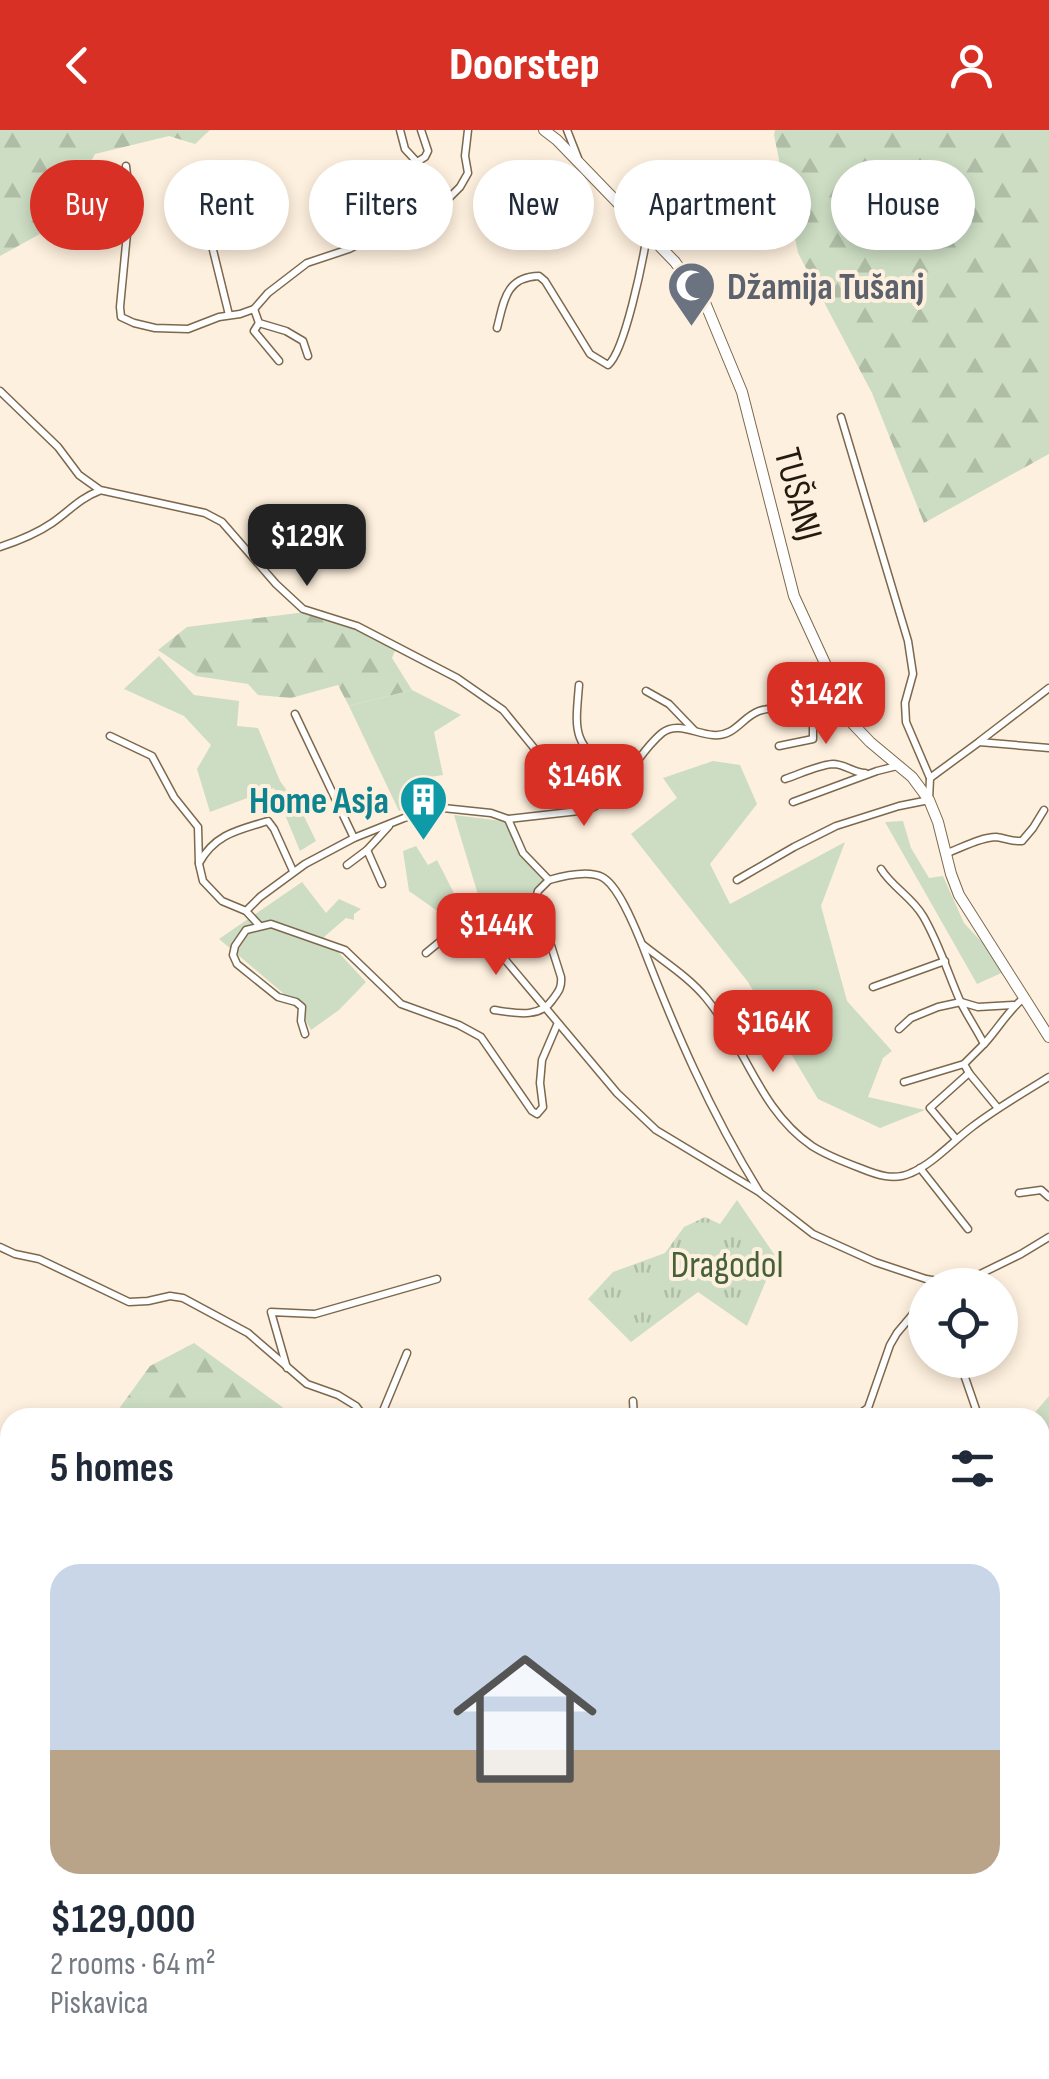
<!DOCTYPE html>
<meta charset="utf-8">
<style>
:root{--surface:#fff;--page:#f6f6f7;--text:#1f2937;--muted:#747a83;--line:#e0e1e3;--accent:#d93025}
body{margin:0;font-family:"Sofia Sans Condensed",sans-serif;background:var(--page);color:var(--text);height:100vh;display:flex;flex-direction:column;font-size:38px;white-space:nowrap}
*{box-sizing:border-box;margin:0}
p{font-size:32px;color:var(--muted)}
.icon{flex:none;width:55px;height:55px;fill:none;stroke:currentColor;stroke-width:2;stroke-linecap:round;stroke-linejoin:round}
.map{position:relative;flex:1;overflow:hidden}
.details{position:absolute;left:0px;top:1278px;width:1050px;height:672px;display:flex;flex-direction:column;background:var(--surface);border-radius:30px 30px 0 0;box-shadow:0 5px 15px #0003}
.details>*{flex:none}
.top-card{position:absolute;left:30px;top:30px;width:990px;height:90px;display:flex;gap:20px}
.fabs{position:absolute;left:908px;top:1138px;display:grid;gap:20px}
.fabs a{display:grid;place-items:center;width:110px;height:110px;border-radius:50%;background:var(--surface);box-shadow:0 5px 15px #0003;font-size:50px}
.price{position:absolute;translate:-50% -85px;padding:0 22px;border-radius:20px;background:var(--accent);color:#fff;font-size:32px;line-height:65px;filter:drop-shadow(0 2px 5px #0008)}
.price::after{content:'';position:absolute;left:50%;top:60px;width:30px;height:22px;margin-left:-15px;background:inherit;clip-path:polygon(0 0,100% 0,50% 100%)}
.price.on{background:#222;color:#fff}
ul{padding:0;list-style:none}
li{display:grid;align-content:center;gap:20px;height:530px;padding:0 50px}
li+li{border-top:2px solid var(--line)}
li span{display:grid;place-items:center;height:310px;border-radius:30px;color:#555}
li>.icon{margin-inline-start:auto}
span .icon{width:180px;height:180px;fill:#fffc;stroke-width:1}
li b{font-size:42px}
h2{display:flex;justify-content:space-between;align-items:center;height:120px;padding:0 50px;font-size:42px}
.chip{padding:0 35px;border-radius:45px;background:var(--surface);box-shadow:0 5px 15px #0003;font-size:35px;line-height:90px}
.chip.on{background:var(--accent);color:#fff}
header{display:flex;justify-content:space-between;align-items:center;height:130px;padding:0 50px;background:var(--accent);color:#fff;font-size:45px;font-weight:800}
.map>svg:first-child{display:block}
.green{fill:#ccddc3}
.forest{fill:url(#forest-firs)}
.park{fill:url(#park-tufts)}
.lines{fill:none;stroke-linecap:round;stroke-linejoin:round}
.street-casing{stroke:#7c684c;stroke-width:9}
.secondary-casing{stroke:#7c684c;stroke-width:12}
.street{stroke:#fff;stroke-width:6}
.secondary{stroke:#fff;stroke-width:10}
.labels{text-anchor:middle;stroke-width:8;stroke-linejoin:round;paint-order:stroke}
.worship-label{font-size:38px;font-weight:bold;fill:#5b616d;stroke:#fef0de;text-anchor:start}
.street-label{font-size:38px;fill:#241b10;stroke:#fef0de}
.culture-label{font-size:38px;font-weight:bold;fill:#0d838f;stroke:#fef0de;text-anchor:end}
.park-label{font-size:38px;fill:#466137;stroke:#fef0de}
</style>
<header><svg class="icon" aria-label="back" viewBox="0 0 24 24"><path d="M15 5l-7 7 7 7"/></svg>Doorstep<svg class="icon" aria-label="person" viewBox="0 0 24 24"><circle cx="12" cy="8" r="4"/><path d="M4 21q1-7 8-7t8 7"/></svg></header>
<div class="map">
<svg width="1049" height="1949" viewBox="0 0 1049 1949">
<defs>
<pattern id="forest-firs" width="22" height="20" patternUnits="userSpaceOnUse" patternTransform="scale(2.5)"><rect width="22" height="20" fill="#ccddc3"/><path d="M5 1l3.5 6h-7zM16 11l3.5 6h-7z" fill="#afbda6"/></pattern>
<pattern id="park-tufts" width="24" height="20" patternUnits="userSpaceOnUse" patternTransform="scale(2.5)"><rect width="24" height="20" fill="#ccddc3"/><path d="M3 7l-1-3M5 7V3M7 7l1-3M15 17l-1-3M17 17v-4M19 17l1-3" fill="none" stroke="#afbda6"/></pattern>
</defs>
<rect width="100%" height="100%" fill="#fef0de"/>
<g class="green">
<path d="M159,526L194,565L239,571L237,596L258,598L280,651L301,680L316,711L300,721L274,658L210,682L197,639L211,615L184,586L124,559Z"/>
<path d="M412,560L461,585L434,602L443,645L417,649L420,673L399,681L349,576Z"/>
<path d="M713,631L740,635L757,674L710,734L730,774L845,712L821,776L847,871L892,921L883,928L868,967L925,980L880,998L818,969L748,852L631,704L677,668L663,648Z"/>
<path d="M454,685L510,692L523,723L546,744L535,773L517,783L499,771L453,792L409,761L403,721L416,716L428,735L437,730L460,775L479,768Z"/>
<path d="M903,691L911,718L929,748L943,746L964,793L1008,840L977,854L885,692Z"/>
<path d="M302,752L326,783L339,769L361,779L354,784V790L346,788L324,807L366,852L339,880L311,900L297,875L219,809Z"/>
<path d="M1049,1266V1434L1040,1407V1288L1031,1287Z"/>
</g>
<g class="forest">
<path d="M0,0H210L195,14L169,6L95,24L58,94L0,126Z"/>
<path d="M775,0H1049V324L924,393L872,263L798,123L774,5Z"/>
<path d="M322,480L398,514L392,528L412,560L349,576L338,555L291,568L258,565L248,554L196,546L158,520L187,497Z"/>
<path d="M194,1213L296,1287H113L150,1236Z"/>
<path d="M3,1532L10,1539V1940H216L220,1949H0V1537Z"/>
</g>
<path class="park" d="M737,1070L776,1127L747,1196L698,1162L631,1212L588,1169L613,1142L665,1123L684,1097L705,1087L720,1094Z"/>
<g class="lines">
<defs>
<g id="street">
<path d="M400,0L405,19L417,32L425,27L428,21L421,0"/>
<path d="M567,0L578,28"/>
<path d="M126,36L130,72L120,177L121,187L134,193L155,198L188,199L219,187L240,184L254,179L268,163L307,133L349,119L450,67L460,57L468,43L465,26L468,0"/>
<path d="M207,53L213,120L229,185"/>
<path d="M254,179L259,193L286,201L303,211L308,226"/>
<path d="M259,193L254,201L279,231"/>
<path d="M497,198C504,172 505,147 539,146L545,151L590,224L608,235C625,221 643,130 647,105"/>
<path d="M0,261L58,317L79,345L100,360L205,383L222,392L276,454L303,479L357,496L457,548L503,580L543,629L555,638L579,641L630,644"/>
<path d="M841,287L908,511L913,544L905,573L906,592L930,648"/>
<path d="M0,417C18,411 36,404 52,393C68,382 80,368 99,361"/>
<path d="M579,555C575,603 572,612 613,643"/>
<path d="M646,561L669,574L694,600"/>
<path d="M295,584L354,708"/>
<path d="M110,606L152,626L174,667L198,697L199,734L203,751L222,771L246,781L259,795"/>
<path d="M980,611L1049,558"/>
<path d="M779,616L813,609V591L808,578"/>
<path d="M785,649C800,644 818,635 833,634C845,634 854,643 865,643"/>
<path d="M793,672L877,641L897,636"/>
<path d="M508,689L523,723L549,750C563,746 588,740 602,747C618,755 634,795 641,812C674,898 710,982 759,1061"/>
<path d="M367,720L382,754"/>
<path d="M947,723C961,718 981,707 996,707C1006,708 1011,712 1022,711L1033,698L1044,680"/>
<path d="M199,733C215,704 238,700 268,691L274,699L293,741"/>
<path d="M347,735L367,720L389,696"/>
<path d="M881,739C892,757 912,767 923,786C939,813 948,844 961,873C968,887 977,900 984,914C998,899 1009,879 1025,867"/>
<path d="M737,750L794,717L836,696L899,676L929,670L930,648L979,612L1049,618"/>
<path d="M246,781L260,767L305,734L354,708L404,688L443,678L491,683L508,689L588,680C624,664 633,627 662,603C677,591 696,604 713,605C735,607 742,587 759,581C777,575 823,577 844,576"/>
<path d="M642,814C663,831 689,847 706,868C745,915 759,980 812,1016C826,1025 844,1032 860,1038C877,1045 894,1051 911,1043C934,1033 952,1012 972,997C997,978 1023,963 1049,947"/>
<path d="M426,823L465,791L469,790L476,795L617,963L656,1000L759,1062L813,1104L875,1132L926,1149L956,1154L966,1151L1021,1124L1049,1107"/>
<path d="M873,857L945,831"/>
<path d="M494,880C515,883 540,889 553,869C559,861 562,857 561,847L536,768L538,761L549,750"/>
<path d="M899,899L911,888L938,877L961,872L978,877L1013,875"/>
<path d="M305,904L301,891L302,877L296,872L278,867L237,834L233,825L235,816L246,800L271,794L345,820L401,874L459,895L481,907L532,981L537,984L543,977L540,953L542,930L557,895"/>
<path d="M969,943L964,934L984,914"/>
<path d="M904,952L964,934"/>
<path d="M956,1009L930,978L969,943L997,977"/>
<path d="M920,1038L968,1099"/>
<path d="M1019,1063L1041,1060L1049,1067"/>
<path d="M0,1117L15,1124L39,1129L129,1172L148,1171L170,1166L183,1168L248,1203L307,1254L338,1265L356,1276L365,1288"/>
<path d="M959,1230L979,1288"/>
<path d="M287,1238L271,1182L315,1184L437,1149"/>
<path d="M633,1271L634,1288"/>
<path d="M380,1288L407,1223"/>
<path d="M854,1288L868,1278L890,1215L897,1203L913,1184L925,1178"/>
<path d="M0,1530L10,1529"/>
<path d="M1040,1641L1049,1646"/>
<path d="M1040,1685L1049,1661"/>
<path d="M1040,1849L1049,1851"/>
<path d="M0,1889L10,1885"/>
<path d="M547,1940L577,1949"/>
<path d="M273,1949V1940"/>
<path d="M365,1949V1940"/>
<path d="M413,1949L414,1940"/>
<path d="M453,1949V1940"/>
<path d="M503,1949V1940"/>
<path d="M793,1949L823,1944L834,1940"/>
<path d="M957,1949L958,1944"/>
<path d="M988,1949L991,1943L998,1940L1024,1949"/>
</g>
<g id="secondary">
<path d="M544,0L557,10L675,132L706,175L742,262L794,466L853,594L870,612L912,647L929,670L938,692L951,744L959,765L1049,907"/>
<path d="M1041,1949L1049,1933"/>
</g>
</defs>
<use href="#street" class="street-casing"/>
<use href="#secondary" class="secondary-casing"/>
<use href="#street" class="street"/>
<use href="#secondary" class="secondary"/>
</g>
<defs>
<symbol id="mosque-pin" viewBox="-11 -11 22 30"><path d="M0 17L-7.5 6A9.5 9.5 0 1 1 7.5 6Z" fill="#6b7280" stroke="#fef0de"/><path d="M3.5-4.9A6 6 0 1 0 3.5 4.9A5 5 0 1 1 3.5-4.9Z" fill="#fff"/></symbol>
<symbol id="building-pin" viewBox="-11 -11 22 30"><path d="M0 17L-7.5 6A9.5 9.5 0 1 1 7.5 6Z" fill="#0f9aa8" stroke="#fef0de"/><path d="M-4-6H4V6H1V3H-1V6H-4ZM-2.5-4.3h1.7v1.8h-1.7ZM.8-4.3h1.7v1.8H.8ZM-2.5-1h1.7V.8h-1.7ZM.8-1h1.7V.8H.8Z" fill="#fff"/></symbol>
</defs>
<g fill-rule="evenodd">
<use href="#mosque-pin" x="664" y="128" width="55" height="75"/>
<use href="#building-pin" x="396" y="642" width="55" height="75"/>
</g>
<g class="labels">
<g class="worship-label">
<text x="727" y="169">Džamija Tušanj</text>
</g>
<g class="street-label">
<text transform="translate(799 364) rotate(75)" y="13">TUŠANJ</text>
</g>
<g class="culture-label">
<text x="389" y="683">Home Asja</text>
</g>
<g class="park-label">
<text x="727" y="1147">Dragodol</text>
</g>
</g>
</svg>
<div class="fabs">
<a><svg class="icon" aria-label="locate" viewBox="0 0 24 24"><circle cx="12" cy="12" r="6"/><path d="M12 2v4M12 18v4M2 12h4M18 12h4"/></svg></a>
</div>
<b class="price on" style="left:307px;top:459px">$129K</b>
<b class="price" style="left:826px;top:617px">$142K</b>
<b class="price" style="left:584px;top:699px">$146K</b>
<b class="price" style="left:496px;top:848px">$144K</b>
<b class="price" style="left:773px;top:945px">$164K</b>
<div class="top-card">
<a class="chip on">Buy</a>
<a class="chip">Rent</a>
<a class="chip">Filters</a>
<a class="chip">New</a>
<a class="chip">Apartment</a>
<a class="chip">House</a>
</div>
<section class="details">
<h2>5 homes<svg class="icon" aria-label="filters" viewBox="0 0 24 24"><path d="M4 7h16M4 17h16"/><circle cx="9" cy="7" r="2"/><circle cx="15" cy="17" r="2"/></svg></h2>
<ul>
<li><span style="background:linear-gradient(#c9d6e8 60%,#b9a48a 0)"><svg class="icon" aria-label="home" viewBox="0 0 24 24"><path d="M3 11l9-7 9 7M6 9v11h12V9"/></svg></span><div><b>$129,000</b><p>2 rooms · 64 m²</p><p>Piskavica</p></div></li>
</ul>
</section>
</div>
